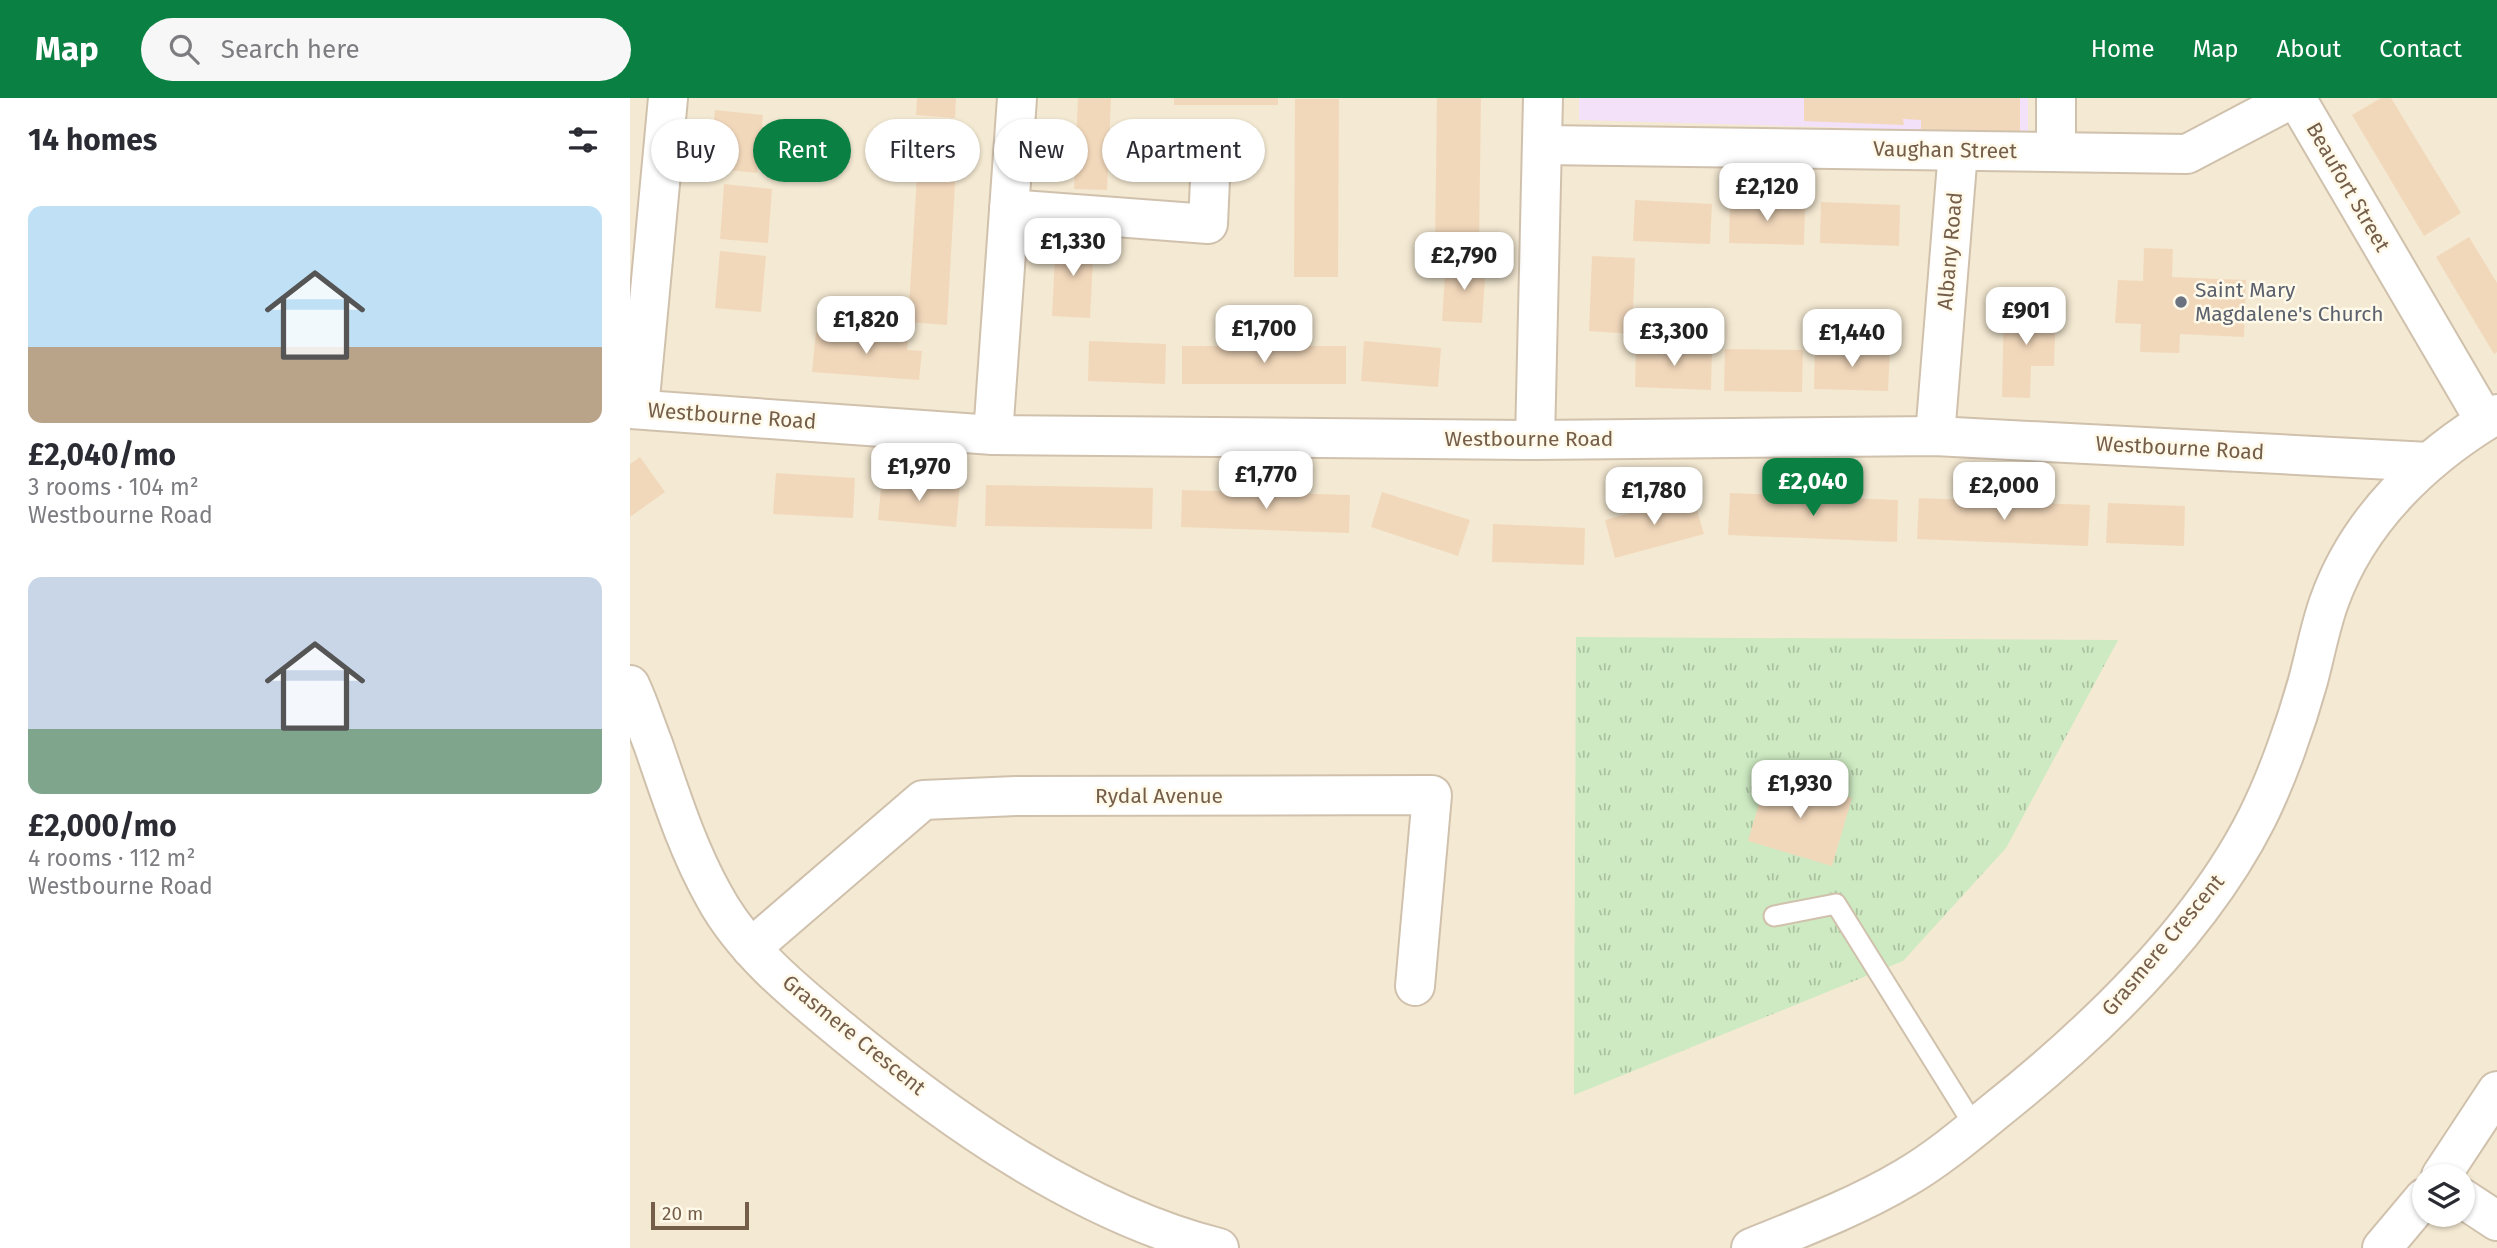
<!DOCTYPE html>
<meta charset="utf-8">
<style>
:root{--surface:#fff;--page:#f7f7f7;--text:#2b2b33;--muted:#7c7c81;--accent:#0b8043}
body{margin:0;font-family:"Fira Sans",sans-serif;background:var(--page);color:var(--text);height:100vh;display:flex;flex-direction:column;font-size:26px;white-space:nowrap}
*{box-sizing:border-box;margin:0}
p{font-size:23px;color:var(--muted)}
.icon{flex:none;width:38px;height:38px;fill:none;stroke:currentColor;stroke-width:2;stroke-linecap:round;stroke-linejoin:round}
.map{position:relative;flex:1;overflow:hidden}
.sheet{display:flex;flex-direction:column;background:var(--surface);width:630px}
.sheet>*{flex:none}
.top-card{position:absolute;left:21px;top:21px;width:665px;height:63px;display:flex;gap:14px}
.tools{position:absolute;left:1782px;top:1066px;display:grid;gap:14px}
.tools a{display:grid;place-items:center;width:63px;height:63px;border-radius:50%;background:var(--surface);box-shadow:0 2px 5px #0004;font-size:35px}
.scale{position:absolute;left:21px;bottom:18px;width:98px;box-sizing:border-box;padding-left:7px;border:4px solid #755e49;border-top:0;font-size:19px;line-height:24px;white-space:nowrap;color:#755e49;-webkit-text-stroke:5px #fff9ea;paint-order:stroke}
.price{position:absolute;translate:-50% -60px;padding:0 16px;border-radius:14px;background:#fff;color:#222;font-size:23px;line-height:46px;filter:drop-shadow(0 2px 4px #0008)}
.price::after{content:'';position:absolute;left:50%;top:42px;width:21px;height:16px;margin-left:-10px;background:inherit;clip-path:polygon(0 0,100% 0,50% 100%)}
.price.current{background:var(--accent);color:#fff}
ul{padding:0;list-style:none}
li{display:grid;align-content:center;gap:14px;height:371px;padding:0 28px}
li span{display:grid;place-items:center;height:217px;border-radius:14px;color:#555}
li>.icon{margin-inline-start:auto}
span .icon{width:126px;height:126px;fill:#fffc;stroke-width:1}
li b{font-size:30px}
h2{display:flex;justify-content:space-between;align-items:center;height:84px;padding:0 28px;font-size:30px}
.pill{padding:0 24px;border-radius:32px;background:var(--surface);box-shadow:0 2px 5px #0004;font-size:24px;line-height:63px}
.pill.current{background:var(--accent);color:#fff}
header{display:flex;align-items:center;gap:42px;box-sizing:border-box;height:98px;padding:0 35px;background:var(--accent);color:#fff}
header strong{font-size:33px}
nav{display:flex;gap:38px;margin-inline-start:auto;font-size:24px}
.search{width:490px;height:63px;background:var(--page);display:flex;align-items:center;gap:18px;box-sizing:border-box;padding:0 24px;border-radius:38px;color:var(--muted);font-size:26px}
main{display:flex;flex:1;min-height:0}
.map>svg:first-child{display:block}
.residential{fill:#f4e9d2;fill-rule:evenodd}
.education{fill:#f3e0f9}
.park{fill:url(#park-tufts)}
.building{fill:#f2d8bb}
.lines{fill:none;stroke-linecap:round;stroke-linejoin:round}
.service-casing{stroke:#d0c1ad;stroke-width:23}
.minor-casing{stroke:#d0c1ad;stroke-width:42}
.service{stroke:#fff;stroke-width:19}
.minor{stroke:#fff;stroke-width:38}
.worship-dot{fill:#6b7280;stroke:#fff9ea;stroke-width:2.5}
.labels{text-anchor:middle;stroke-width:5;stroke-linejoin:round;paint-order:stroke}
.street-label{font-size:21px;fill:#755e49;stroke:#fff9ea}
.worship-label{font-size:21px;fill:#5b616d;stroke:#fff9ea;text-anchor:start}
</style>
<header>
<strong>Map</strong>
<div class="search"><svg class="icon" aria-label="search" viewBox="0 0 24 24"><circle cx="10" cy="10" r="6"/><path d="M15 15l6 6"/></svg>Search here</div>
<nav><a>Home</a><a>Map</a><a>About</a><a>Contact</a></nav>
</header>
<main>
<section class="sheet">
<h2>14 homes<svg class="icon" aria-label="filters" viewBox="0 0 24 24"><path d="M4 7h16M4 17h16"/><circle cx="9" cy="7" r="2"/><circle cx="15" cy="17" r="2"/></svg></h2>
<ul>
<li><span style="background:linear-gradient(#bfe0f5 65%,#b9a48a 0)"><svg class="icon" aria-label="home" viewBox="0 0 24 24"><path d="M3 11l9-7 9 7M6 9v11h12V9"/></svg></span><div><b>£2,040/mo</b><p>3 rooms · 104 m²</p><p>Westbourne Road</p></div></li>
<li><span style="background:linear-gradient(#c9d6e8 70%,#7fa58c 0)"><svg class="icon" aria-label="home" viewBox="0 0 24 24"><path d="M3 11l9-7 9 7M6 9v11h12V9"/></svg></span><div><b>£2,000/mo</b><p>4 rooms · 112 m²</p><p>Westbourne Road</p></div></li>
</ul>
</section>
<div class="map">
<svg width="1867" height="1150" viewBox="0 0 1867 1150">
<defs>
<pattern id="park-tufts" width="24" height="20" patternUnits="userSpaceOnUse" patternTransform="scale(1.75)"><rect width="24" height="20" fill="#cdeac2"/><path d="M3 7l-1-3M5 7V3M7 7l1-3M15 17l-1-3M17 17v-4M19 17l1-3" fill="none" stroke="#abc1a0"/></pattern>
</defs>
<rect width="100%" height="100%" fill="#fcf6e3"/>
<path class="residential" d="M0,0H1867V1150H0ZM1794,1078H1832V1116H1794Z"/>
<path class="education" d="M949,0H1398V35L949,22Z"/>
<path class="park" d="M946,539L1488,542L1376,750L1273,863L944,997Z"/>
<g class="building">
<path d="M287,0H326L325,20L286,17Z"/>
<path d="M448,0H481L477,92L444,91Z"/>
<rect x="544" y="0" width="104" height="7"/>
<path d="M807,0H851L849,146L805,145Z"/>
<path d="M1174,0H1390V35L1291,32V22L1273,21L1274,27L1174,23Z"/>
<path d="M1751,0H1761L1831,115L1794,138L1722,17Z"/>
<path d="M665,1H709L708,179H664Z"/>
<path d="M85,12L133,17L127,75L79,70Z"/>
<path d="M290,29L328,32L317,227L278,224Z"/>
<path d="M94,86L142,91L138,145L90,141Z"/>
<path d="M1005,102L1082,106L1080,146L1003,143Z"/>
<path d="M1100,103L1175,105L1174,147L1099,145Z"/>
<path d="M1191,104L1270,107L1269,148L1190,145Z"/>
<path d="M1839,139L1867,185V254L1864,256L1806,159Z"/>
<path d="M426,140L464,142L460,220L422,218Z"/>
<path d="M1514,150L1543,151L1542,179L1616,182L1614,239L1550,236L1549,255L1510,254L1511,226L1485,225L1488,182L1513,183Z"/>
<path d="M90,153L136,158L131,214L85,210Z"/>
<path d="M962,158L1005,160L1002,236L959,233Z"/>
<path d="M816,162L856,165L852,225L812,223Z"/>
<path d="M1374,208L1426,210L1424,268H1401L1400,300L1372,299Z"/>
<path d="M186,234L278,241L277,252L292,253L289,282L182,274Z"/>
<path d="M459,243L536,246L535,286L458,283Z"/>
<path d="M734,243L811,250L808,289L731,283Z"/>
<rect x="552" y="248" width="164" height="38"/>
<path d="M1006,248L1082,250L1081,292L1005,289Z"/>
<path d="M1185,249L1260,252L1258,293L1184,291Z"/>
<path d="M1095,251L1173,252L1172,294L1094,293Z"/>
<path d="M10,359L35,394L0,419V366Z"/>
<path d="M146,375L225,380L223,420L143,416Z"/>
<path d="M252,380L330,387L326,429L248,422Z"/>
<path d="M356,387L523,390L522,431L355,428Z"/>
<path d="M552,392L720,397L719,435L551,429Z"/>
<path d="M752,394L840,422L828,458L741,429Z"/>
<path d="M1100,395L1268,402L1267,444L1098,437Z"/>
<path d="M1063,398L1074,436L985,460L975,422Z"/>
<path d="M1289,400L1460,407L1458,448L1287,441Z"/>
<path d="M1478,405L1555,408L1554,448L1476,445Z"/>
<path d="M863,426L955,430L954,467L862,464Z"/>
<path d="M1138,675L1222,700L1202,768L1118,743Z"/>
</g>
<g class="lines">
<defs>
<path id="service" d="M1144,818L1206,806L1345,1029"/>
<g id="minor">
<path d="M1666,0L1855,323"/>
<path d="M912,47L1557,56L1663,0"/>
<path d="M1426,54V0"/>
<path d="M379,111L578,126L581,59"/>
<path d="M0,311L363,337L905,342L1305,338L1799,364"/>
<path d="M9,311L38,0"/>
<path d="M363,337L387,0"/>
<path d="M1305,338L1328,53"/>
<path d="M905,342L913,0"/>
<path d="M0,587C9,606 15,626 23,646C41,698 57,750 84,798C113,852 165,894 211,932C320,1022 451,1115 589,1150"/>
<path d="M121,850L293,702L386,698L802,697L785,888"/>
<path d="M1811,1078L1867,993"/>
<path d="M1832,1100L1867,1123"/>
<path d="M1121,1150C1173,1129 1226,1109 1275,1080C1306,1062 1336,1037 1364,1014C1462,936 1570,833 1627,720C1647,680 1666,626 1678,583C1685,557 1690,529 1699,504C1728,422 1794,359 1867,316"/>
<path d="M1752,1150L1794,1100"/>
</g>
</defs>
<use href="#service" class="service-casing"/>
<use href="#minor" class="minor-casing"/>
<use href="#service" class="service"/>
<use href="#minor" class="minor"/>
</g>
<circle class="worship-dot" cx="1551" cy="204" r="7"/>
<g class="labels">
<g class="street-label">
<text transform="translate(1315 52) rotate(1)" y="7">Vaughan Street</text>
<text transform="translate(1718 89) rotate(60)" y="7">Beaufort Street</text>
<text transform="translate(1320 153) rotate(-85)" y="7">Albany Road</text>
<text transform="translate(102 318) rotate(4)" y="7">Westbourne Road</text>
<text x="899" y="348">Westbourne Road</text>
<text transform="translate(1550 350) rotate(3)" y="7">Westbourne Road</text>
<text x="529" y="705">Rydal Avenue</text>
<text transform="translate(1533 847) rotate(-50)" y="7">Grasmere Crescent</text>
<text transform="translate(224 937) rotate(39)" y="7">Grasmere Crescent</text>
</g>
<g class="worship-label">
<text x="1565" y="199">Saint Mary<tspan x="1565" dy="24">Magdalene's Church</tspan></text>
</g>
</g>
</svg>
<div class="tools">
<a><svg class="icon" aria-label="layers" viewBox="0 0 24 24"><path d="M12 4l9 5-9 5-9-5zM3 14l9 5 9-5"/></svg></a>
</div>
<div class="scale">20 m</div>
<b class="price" style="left:1137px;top:125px">£2,120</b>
<b class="price" style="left:443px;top:180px">£1,330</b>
<b class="price" style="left:834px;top:194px">£2,790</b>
<b class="price" style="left:1396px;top:249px">£901</b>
<b class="price" style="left:236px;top:258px">£1,820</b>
<b class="price" style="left:634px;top:267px">£1,700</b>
<b class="price" style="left:1044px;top:270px">£3,300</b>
<b class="price" style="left:1222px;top:271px">£1,440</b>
<b class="price" style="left:289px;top:405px">£1,970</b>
<b class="price" style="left:636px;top:413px">£1,770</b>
<b class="price current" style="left:1183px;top:420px">£2,040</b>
<b class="price" style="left:1374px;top:424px">£2,000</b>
<b class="price" style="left:1024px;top:429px">£1,780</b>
<b class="price" style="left:1170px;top:722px">£1,930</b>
<div class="top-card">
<a class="pill">Buy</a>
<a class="pill current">Rent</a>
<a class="pill">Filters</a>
<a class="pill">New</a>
<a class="pill">Apartment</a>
</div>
</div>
</main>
